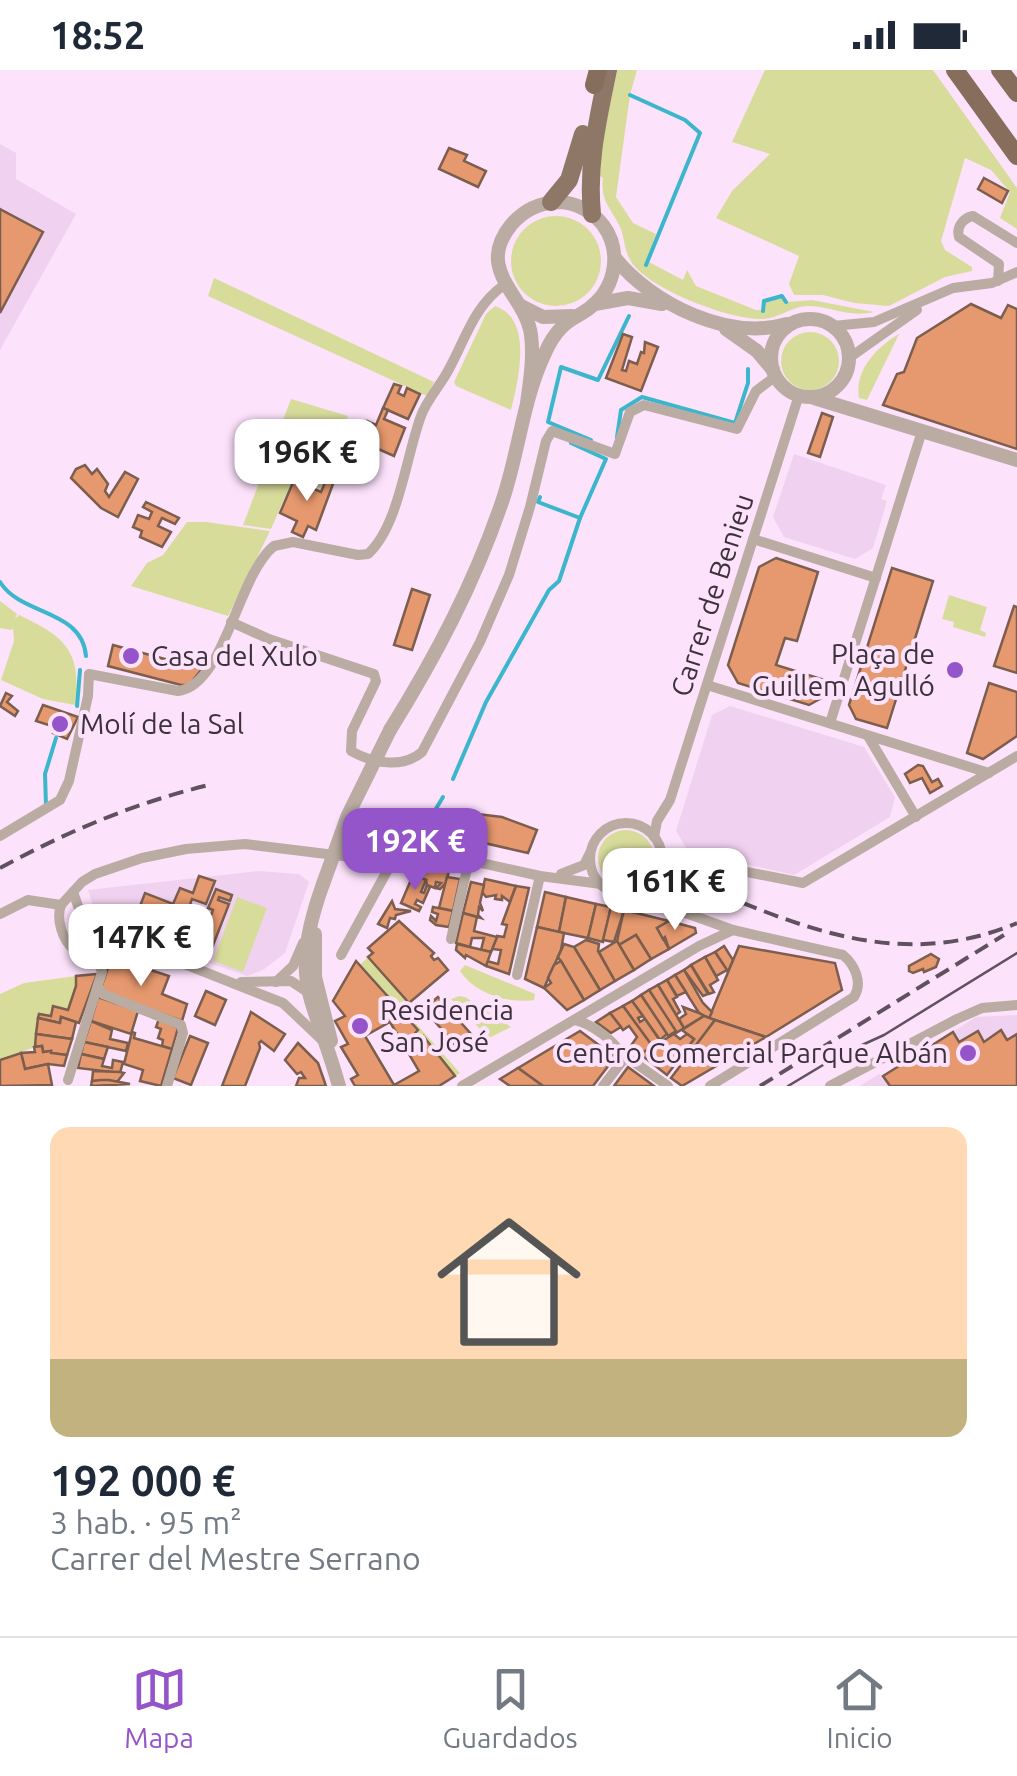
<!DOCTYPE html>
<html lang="es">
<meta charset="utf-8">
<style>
:root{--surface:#fff;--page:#f6f6f7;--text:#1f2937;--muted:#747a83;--line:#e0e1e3;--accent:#9454ca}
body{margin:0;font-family:Ubuntu,sans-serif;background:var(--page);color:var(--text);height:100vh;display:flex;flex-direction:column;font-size:38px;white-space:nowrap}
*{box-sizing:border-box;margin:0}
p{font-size:32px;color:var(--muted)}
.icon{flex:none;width:55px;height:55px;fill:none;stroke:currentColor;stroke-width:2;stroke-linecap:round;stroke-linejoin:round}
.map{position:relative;height:1016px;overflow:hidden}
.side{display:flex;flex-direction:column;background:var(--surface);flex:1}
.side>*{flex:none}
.price{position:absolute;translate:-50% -85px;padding:0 22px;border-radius:20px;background:#fff;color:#222;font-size:32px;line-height:65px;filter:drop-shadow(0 2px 5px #0008)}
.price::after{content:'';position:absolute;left:50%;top:60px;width:30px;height:22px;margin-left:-15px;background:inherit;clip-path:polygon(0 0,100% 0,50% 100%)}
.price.current{background:var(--accent);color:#fff}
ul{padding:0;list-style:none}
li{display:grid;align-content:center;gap:20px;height:530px;padding:0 50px}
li+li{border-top:2px solid var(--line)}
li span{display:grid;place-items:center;height:310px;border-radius:20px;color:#555}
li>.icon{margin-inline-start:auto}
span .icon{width:180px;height:180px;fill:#fffc;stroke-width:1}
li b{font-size:42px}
.status{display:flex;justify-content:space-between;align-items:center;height:70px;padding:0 50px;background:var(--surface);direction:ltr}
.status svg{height:28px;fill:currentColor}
.dock{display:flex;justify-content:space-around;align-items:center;height:140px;border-top:2px solid var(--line);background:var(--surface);font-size:28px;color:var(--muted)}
.dock a{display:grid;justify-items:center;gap:5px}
.dock .current{color:var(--accent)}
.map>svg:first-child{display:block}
.built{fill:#f1d1f0}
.green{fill:#d8dc9b}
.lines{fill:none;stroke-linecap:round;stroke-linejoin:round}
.stream{stroke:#3bb6cd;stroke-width:4}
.building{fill:#e6986e;stroke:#7b5e4e;stroke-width:2.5;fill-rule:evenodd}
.minor{stroke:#baaca3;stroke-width:10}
.tertiary{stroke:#baaca3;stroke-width:14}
.primary{stroke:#8f7767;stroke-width:18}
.trunk{stroke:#876d5c;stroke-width:18}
.tram{stroke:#5f525e;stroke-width:2.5}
.rail{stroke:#5f525e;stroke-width:4;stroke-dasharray:15 8;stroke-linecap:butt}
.tertiary-bridge{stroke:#baaca3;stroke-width:14}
.poi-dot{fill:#9454ca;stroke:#fde2fc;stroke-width:4}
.labels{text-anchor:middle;stroke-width:8;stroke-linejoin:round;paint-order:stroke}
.street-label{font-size:28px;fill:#3c323c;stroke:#fde2fc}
.poi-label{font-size:28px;fill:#3c323c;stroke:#fde2fc;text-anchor:start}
</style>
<div class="status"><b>18:52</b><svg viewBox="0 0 49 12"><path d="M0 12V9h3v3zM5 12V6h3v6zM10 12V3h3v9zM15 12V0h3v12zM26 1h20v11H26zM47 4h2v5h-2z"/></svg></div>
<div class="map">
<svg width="1017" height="1016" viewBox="0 0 1017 1016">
<rect width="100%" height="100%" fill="#fde2fc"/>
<g class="built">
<path d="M0,74L16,83V109L76,144L0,280Z"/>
<path d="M794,384L886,415L881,429L887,431L873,478L855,489L784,467L773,447Z"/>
<path d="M730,636L864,677L895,727L890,747L794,805L688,781L676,761L712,645Z"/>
<path d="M258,801L299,804L309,812L285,883L263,900L247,906L143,870L102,864L88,820Z"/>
<path d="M1017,945V1016H860L879,1004L882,1007L976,947Z"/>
</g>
<g class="green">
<path d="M617,0H637L630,25L616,127L633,153L656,164L647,191L683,210L687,200L696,216L756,240H762L764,231L782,226L787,232L812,230L874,242C846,248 833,236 807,236C791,237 779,248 763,249C730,250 651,220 632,193C624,182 625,168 620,157C611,138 600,131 603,108L596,104Z"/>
<path d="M765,0H933L1017,118V159L1000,148L1010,122L991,100L965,88L941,171L945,180L972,197V201L945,207L889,236L854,233L823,225H794L789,214L799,186L716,148L732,121L770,84L732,72Z"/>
<circle cx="556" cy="191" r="45"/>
<path d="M214,208L434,312L427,326L208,226Z"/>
<path d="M495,236C534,249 518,311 511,340L456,316L454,312L486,244Z"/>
<circle cx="810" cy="291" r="29"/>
<path d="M899,264L867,330L859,328C854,300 877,277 899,264Z"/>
<path d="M291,329L348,346L321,419L294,407L271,459L243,455Z"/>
<path d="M187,452H206L270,461L228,546L131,516L147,493L163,485Z"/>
<path d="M949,525L987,537L980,560L986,563L985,567L953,557L954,552L942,549Z"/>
<path d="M0,531L17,544L15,549L19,545C65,567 82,580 75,635L43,629L1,610L14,571L13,557L12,560L0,558Z"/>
<circle cx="626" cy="788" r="28"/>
<path d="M237,827L267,838L243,902L213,891Z"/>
<path d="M368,887L409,933L412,949L460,1003L455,1006L360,895Z"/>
<path d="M465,895L535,924L534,930C509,934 475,924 460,901Z"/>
<path d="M76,906V916L68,940L53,936L51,946L39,944L35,977L0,990V924L24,913Z"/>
<path d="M459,926L465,927L511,957L489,968L451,929Z"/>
</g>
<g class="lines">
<g class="stream">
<path d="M630,25L685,50L700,63L646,195"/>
<path d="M763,241L764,231L782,226L786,232"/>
<path d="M617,367L621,340L642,327L735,353L748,313V299"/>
<path d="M591,370L548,352L561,297L598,310L629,246"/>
<path d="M540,427L538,432L580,448"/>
<path d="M0,512C21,546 82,539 86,586"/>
<path d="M77,636L80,600"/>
<path d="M453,709L486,632L549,520L559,511L580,448L606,389L571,373"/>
<path d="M46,736L45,704L56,668"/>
<path d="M428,752L443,727"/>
</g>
</g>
<g class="building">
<path d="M449,78L467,85L464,91L486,101L478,117L439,99Z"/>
<path d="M984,108L1008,121L1002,133L978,119Z"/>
<path d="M0,139L43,162L0,243Z"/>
<path d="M971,234L1001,248L1008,235L1017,239V379L883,335L897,304L904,302L917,268Z"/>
<path d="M623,264L632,267L622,300L626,301L629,291L637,294L641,282L644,283L645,272L658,277L641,321L606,308Z"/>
<path d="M394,314L401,316L398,323L404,326L407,318L420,324L408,349L383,338Z"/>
<path d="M383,338L388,340L384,349L405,358L394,386L367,374L365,379L356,376L367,351L376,355Z"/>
<path d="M822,343L833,347L820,387L808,383Z"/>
<path d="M85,395L92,404L97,399L108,414L105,421L109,427L125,402L138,409L118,447L101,438L71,408L76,399Z"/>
<path d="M330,401L337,403L316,460L308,456L303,467L292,462L297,451L280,443L294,410L321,422Z"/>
<path d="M146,432L179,448L175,454L162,448L158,456L171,462L162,477L140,467L142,461L133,457L138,445L149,449L152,442L143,437Z"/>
<path d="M776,488L818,502L797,571L785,568L776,595L831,612L827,625L809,635L738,613L728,595L759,497Z"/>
<path d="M892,498L933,511L887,658L856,649L849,635Z"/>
<path d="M412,519L430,525L412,580L394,575Z"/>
<path d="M1014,536L1017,537V603L994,596Z"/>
<path d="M113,575L202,599L189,615H181L108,596Z"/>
<path d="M989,613L1017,622V666L983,689L967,683Z"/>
<path d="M6,623L12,626L7,632L18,641L15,646L0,636Z"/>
<path d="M43,635L78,647L67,669L53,663L55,657L36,651Z"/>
<path d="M918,695L923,696L932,712L938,709L942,716L930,723L922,708L910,713L905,704Z"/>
<path d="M444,740L502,747L537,760L528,783L436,762Z"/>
<path d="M418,794L449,801L446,813L440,819L436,818L441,813L436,812L435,818L427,815L426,810L413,805Z"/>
<path d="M413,805L426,810L421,822L424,823L427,815L430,817L423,833L417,830L415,834L421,837L419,841L401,833Z"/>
<path d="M199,806L215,811L206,834L192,829L188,840L210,848L213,840L208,838L216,819L232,825L230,831L219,827L218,830L229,834L212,878L135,849L145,823L173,834L180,818L193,823Z"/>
<path d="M447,807L460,809L453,841L439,838Z"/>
<path d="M485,809L516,816L510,832L502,826V830L495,829L496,825L486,827L482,822Z"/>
<path d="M471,812L484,815L480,833L483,841L479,837L478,845L481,848L463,843Z"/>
<path d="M516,816L529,818L509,904L486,896L487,891L498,894L501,880L492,879L497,866L504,867L507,855L502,854Z"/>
<path d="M545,822L566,827L559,862L537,857Z"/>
<path d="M566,827L596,834L588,868L559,862Z"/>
<path d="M392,831L395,839L411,841L396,845L395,849L390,848L387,858L378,854Z"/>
<path d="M596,834L611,837L603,872L588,868Z"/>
<path d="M433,837L453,841L449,857L436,855L430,850L431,846L436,851L438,844L432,842Z"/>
<path d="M611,837L624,840L614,872L603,870Z"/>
<path d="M624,840L669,851L657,858L669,879L651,889L636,865L619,875L617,871Z"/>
<path d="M463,843L477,847L474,861L497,867L491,882L481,880L484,868H472L470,877L456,873Z"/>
<path d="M399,851L434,883L431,886L434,890L438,888L448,900L409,933L368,887L373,883L368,878Z"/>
<path d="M669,851L695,858L696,863L669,879L665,867L663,869L657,858Z"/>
<path d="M537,857L564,863L561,880L544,918L525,909Z"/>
<path d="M636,865L651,889L634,900L619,875Z"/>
<path d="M586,870L599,874L598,881L615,911L600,920L574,877Z"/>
<path d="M617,871L634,900L615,911L599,882Z"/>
<path d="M457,874L491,882L486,896L466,885L465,888L456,880Z"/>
<path d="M564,874L574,877L600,920L584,930L558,887Z"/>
<path d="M724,876L733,890L728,902L715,882Z"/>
<path d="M739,876L835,893L842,920L766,967L709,948Z"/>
<path d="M715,882L727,900L716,906L705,887Z"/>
<path d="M931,884L939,889L936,897L924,902L923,899L913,903L909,901V896Z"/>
<path d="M705,887L718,910L710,915L714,922L709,924L691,895Z"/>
<path d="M120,890L169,906L162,924L187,934L182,951L100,921L110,892Z"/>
<path d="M356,891L418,960L407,972L423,974L424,967L455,1006L439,1016H355L351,1009L358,1005L341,977L348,974L335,951L345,946L333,931ZM390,952L419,1001L394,1015L365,966Z"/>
<path d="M561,891L584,930L567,940L544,918L551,913L548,908L554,895Z"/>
<path d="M691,895L708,924L703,926L684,900Z"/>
<path d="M684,900L703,933L712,942L709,948L699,943L675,905Z"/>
<path d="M97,904L79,953L61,947L60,953L38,948L39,944L51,946L53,936L68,940L76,916V906Z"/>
<path d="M675,905L686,922L677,926L667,910Z"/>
<path d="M667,910L677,927L673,929L680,942L676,945L658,915Z"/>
<path d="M658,915L684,958L676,963L649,920Z"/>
<path d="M649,920L676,961L668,966L641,925Z"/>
<path d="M206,921L226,930L215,955L195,946Z"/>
<path d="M641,925L667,964L660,970L632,931Z"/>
<path d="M98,927L138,941L131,964L91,951Z"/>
<path d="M438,927L472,965L457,977L424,939Z"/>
<path d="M632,931L643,946L638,948L640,952L645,949L661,972L653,977L623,936Z"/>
<path d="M623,936L653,977L640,984L630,977L637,967L629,956L623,960L610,943Z"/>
<path d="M683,937L699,943L704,946L684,958L679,949L686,944Z"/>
<path d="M251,942L285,964L274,981L261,971L259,973L260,978L245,1016H222Z"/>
<path d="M610,943L621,957L611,963L596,952Z"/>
<path d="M704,946L715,950L689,985L684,982L694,969L682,960Z"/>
<path d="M61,947L76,952L72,969L36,964L38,948L60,953Z"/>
<path d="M159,949L178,958L172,979L162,976L163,970L158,968L161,959L156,957Z"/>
<path d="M715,950L766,967L682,1016L671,1008Z"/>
<path d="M91,951L112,960L110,969L128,973L126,981L84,972Z"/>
<path d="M1001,960L1007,970L1017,964V1016H890L883,1006L953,962L959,972L978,961L984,972Z"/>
<path d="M580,961L615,987L593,1016H543L518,998Z"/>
<path d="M132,962L135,963L134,968L172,979L161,1016L140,1011L143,1000L124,994Z"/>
<path d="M36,964L72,969L67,985L51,983V981L43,982L42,976L35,977Z"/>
<path d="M674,964L680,969L687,964L694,969L667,1005L640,984Z"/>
<path d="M190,966L208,973L191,1015L173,1008Z"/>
<path d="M84,972L108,977L104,989L81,984Z"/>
<path d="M298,973L318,993L326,1016H296L299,1008H305L301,1002L297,1004L285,990Z"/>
<path d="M42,976L43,982L51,981V983L67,985L64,996L48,994L25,999L21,983L35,982L34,977Z"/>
<path d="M21,983L25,999L48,994L52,1015L0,1016V990Z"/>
<path d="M81,984L104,989L102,996L112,998L113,990L123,992L120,1003L78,998Z"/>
<path d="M628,997L654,1016H614Z"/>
<path d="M518,998L543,1016H510L500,1009Z"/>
<path d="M93,1001L120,1002L124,1003L117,1012L101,1013L92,1011Z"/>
<path d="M101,1010H109L130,1014L91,1016L92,1011Z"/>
</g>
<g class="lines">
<g class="minor">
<path d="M998,211L999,194L959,167C956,157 963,148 973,146L1017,173"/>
<path d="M833,256L874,252L953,218L992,213L1017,202"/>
<path d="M849,288L917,240"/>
<path d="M753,469L876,508"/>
<path d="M231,552L269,569L374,604L376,611L352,661L351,681C372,693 403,699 422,682L480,572L509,505L530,437L546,371L552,361L615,384L630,342L644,335L737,359L756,321L776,306"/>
<path d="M707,615L989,703"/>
<path d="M830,653L922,361"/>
<path d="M868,666L916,747"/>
<circle cx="626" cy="789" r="36"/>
<path d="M0,766L60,730L69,711L88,626L89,604L178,621C225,615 237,506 274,476L293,472L358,485L368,484C399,456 406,386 421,346C427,329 441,315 449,299C466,268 474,236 504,215"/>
<path d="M654,767L657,751L670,730L799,325"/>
<path d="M661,785L803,813L1017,686"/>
<path d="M561,804L584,795L590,783"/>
<path d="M658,804L661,821L676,834"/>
<path d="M633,824L733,860L843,885C855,895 863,913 854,927L710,1016"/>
<path d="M61,835L82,812L95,804L142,788L186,779L245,774L392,792L418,781H427L540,806L601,814"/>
<path d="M61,835C56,849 62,869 73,879L101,872L139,876L283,933L321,969"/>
<path d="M0,844L28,830L61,835"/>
<path d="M451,869L469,790"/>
<path d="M341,885L392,792"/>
<path d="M517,905L540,806"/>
<path d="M241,912L291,911L309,923"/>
<path d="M276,912L293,896L303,873"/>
<path d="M98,917L103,924L181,955L183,963L167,1016"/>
<path d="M575,950C591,953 618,973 624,989L631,990L668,1016"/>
<path d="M68,1010L102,902L73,822"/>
<path d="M462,1016L699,876L733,860"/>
<path d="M603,1016L624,989"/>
<path d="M830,1016L957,949L982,938L1017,935"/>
</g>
<g class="tertiary">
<path d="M615,188C652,234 728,271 787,254"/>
<path d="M595,234L628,228L662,234"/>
<path d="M521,236L543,247L572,246"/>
<circle cx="810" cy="288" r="39"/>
<path d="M726,259L757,281L773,300"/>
<path d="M814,328L1017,390"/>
<path d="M390,660C436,586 475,512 503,429C519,381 523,329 545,283C549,274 554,265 561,258C570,248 582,245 592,236C616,216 622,181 603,155C592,141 575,132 557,132C539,133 523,141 511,155C474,201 526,225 531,265C534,287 530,311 527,333"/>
<path d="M323,814C287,914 314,925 339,1016"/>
<path d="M315,864V907L331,971"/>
</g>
<g class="primary">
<path d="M551,132L569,110L583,64"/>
<path d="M592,144C587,94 598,49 608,0"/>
</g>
<g class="trunk">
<path d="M955,0L1017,86"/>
<path d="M1000,0L1017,23"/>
<path d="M594,15L598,0"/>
</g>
<path class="tram" d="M788,1016L838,986L884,965L1017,883"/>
<g class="rail">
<path d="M0,798C68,761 137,732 213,714"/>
<path d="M679,806C790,853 896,904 1017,853"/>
<path d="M760,1016L1004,865"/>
</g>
<path class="tertiary-bridge" d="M323,814L348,745L390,660"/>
</g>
<g class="poi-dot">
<circle cx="131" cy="586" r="10"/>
<circle cx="955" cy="600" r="10"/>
<circle cx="60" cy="654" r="10"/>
<circle cx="360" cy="956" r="10"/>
<circle cx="968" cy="983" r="10"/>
</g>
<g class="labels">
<g class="street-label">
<text transform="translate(712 525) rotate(-72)" y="10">Carrer de Benieu</text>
</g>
<g class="poi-label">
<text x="935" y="594" text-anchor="end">Plaça de<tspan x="935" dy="32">Guillem Agulló</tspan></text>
<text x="151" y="596">Casa del Xulo</text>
<text x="80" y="664">Molí de la Sal</text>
<text x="380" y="950">Residencia<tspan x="380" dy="32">San José</tspan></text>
<text x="948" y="993" text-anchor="end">Centro Comercial Parque Albán</text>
</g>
</g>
</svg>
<b class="price" style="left:307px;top:434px">196K €</b>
<b class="price current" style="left:415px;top:823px">192K €</b>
<b class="price" style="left:675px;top:863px">161K €</b>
<b class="price" style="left:141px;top:919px">147K €</b>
</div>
<section class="side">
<ul>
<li><span style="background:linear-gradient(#ffd9b3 75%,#c2b280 0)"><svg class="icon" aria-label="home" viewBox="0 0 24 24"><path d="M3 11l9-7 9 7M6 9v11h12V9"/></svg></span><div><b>192 000 €</b><p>3 hab. · 95 m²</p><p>Carrer del Mestre Serrano</p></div></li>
</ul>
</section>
<nav class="dock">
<a class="current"><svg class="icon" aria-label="map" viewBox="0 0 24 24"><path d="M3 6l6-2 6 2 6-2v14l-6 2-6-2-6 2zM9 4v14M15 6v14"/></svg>Mapa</a>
<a><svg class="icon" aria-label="saved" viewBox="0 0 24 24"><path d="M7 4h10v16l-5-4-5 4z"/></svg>Guardados</a>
<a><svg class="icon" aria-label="home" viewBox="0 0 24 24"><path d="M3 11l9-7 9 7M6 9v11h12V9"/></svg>Inicio</a>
</nav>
